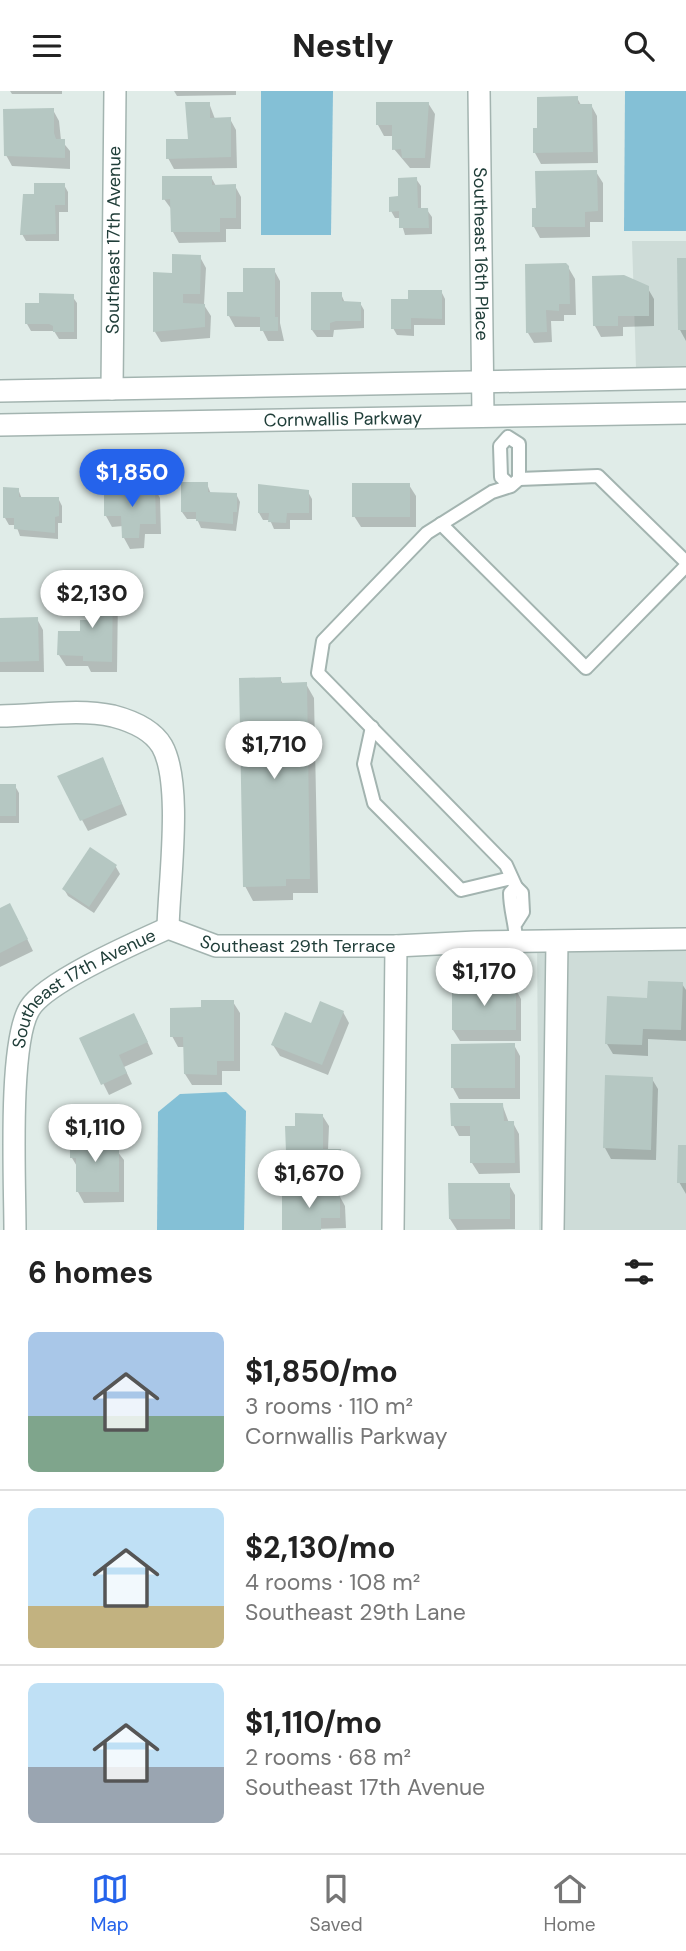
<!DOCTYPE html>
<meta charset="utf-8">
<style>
:root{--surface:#fff;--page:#f6f6f6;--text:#222;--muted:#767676;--line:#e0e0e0;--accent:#2563eb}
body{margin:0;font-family:"DM Sans",sans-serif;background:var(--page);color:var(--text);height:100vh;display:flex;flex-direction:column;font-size:26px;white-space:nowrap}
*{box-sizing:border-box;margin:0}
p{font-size:23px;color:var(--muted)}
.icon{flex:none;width:38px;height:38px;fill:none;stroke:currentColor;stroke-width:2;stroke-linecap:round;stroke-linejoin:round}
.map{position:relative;height:1139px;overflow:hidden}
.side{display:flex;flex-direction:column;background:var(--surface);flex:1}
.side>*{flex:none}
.price{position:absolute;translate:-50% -60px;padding:0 16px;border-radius:24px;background:#fff;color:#222;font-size:23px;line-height:46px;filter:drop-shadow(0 2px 4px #0008)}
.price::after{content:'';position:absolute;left:50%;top:42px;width:21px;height:16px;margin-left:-10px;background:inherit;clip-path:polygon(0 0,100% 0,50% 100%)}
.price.on{background:var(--accent);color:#fff}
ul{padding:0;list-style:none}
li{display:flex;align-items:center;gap:21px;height:175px;padding:0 28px}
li+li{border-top:2px solid var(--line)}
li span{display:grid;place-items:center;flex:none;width:196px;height:140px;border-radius:10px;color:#555}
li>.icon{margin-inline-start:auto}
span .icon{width:84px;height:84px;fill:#fffc;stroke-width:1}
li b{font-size:30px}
h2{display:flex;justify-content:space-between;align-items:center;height:84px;padding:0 28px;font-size:30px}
header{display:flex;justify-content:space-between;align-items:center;height:91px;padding:0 28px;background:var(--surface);font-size:32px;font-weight:800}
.menu{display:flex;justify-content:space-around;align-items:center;height:98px;border-top:2px solid var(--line);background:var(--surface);font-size:19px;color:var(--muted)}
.menu a{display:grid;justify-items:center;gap:4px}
.menu .on{color:var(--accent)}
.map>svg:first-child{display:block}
.built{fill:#cedcd8}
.water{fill:#84c0d6}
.shadow{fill:#0003}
.building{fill:#b5c7c2}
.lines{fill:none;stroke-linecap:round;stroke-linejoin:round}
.service-casing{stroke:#a3b4b0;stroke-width:16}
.minor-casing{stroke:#a3b4b0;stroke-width:24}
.tertiary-casing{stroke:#a3b4b0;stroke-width:24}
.service{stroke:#fff;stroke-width:12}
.minor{stroke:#fff;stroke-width:21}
.tertiary{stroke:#fff;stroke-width:21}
.labels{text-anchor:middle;stroke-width:6;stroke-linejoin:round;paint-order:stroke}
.street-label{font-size:18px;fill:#203e39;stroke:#f1f9f6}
</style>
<header><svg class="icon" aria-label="menu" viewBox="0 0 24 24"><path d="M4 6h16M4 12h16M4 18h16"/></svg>Nestly<svg class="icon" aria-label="search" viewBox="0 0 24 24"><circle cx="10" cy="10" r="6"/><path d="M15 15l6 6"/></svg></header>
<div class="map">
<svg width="686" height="1139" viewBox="0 0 686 1139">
<rect width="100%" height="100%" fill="#e0ece8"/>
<g class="built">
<path d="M632,150H686V275L636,277Z"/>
<path d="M537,846L686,849V1139H539Z"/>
</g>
<g class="water">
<path d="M261,0H333L331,144H261Z"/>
<path d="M625,0H686V140H624Z"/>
<path d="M226,1001L246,1020L244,1139H157L158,1021L180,1003Z"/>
</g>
<g class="shadow">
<path d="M10,0H62V3H12Z"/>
<path d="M174,0H236V4L177,5Z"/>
<path d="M577,7L581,14H591L597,25L598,72L541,73L535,62L539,39Z"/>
<path d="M209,12L215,28H230L236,39L237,77L174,78L168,67L190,50Z"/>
<path d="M428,12L435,23L430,77H410L394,58V45H384L378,34Z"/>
<path d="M53,19L59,30L61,49L70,60V78L12,75L6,64Z"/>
<path d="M596,81L603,92V131H590V146L540,147L534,136L538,118Z"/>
<path d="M211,86L216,95H235L241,106V138H226V151L179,152L173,141L172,119L164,108Z"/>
<path d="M416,88L421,95V119H427L432,126V143L405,144L400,127H395L391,120Z"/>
<path d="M64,94L68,101V121H59V150H26L22,143L36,105Z"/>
<path d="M200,166L206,177L204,214L211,225L210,247L161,251L155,241L173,183Z"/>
<path d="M686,169V250L680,239Z"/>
<path d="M568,176L575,188L576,224H564V230H551L552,251L534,252L528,242Z"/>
<path d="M274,179L280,190V232L284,250H268L261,236H235L229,225L244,203Z"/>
<path d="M647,196L654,208V235L623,236V245L601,246L595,235Z"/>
<path d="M441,200L445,208V234H414V245L397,244L393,237L410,209Z"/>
<path d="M341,203L345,212H360L364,219V237L334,239L333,246H317L312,239Z"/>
<path d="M72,205L77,212V248H59L54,240H31L27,233L41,214Z"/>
<path d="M207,393L211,403H236L240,411L236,440L201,437L197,428H187L182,421Z"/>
<path d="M409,394L416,405V436H361L354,425Z"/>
<path d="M154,396L160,407L161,443H145L144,457L130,458L124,447L123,435L112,436L106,425L136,401Z"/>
<path d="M18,398L22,408L58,407L62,415V432H58V448L20,445L16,434H9L5,427Z"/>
<path d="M308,401L312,408V429H290V438H274L270,429H263L259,422Z"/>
<path d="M112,494L118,505L117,581H91L88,575H66L59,564L93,531Z"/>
<path d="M0,528H37L43,539L44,581H0Z"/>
<path d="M280,588L283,593H306L314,607L318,802H293V809L253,810L245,795Z"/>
<path d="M103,668L127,724L88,740L59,686Z"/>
<path d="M0,695H15L19,702V732H0Z"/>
<path d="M90,758L116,776L120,783L94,822L68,805L64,798Z"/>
<path d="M0,819L16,825L33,860L0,876Z"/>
<path d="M682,893L686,899V950L648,948V965L613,963L607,953L649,908Z"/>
<path d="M515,897L521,908V950H460L453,939Z"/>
<path d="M233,911L240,922V980H222V994H192L185,983V956H178L172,945Z"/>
<path d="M343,921L349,932L328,984L280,965L273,954Z"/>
<path d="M140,935L153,963L124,976L132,993L109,1004L81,948Z"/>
<path d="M514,954L520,965V1008H459L453,997Z"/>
<path d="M652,988L658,998L656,1069L611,1068L605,1057Z"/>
<path d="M502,1013L509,1032H513L519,1043L520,1082L479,1083L472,1072V1045H459L453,1034Z"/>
<path d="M322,1024L329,1035L328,1059H340L346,1070V1099H320L314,1088H302L296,1072L287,1060L297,1037Z"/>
<path d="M106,1046L124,1069V1111L84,1112L78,1101V1077L72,1067Z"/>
<path d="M686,1056V1103L679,1091Z"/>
<path d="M509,1094L515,1104V1138L457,1139L450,1128Z"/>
<path d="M339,1104L345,1115L346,1137L284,1139Z"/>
</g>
<g class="building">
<path d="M578,5V13H592L593,61L533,62V37H537V6Z"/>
<path d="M185,11H210V27L231,26V66L166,68V48H188Z"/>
<path d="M376,11H429L425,67H402L401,58L392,59V34H376Z"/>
<path d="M54,17V42L56,48H65V67L4,65L3,18Z"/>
<path d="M597,79L598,120L585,121V136H532V117H536L535,80Z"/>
<path d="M162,85H212V94L236,93V127H220V141H171L170,108L162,109Z"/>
<path d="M417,86L418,117H428L429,137H399V120L389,121V106L398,105V87Z"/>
<path d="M34,92H65V114H55L56,143L20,144L23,103H34Z"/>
<path d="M172,163L201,164L200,203H183V212L205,213V236L153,241V181L172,182Z"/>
<path d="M677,167H686V239H678Z"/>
<path d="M566,172L569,175L570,213H559V220L546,219L547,241L526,242L525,173Z"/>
<path d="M243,177H275V226H278V240H260V226L227,225V201H243Z"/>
<path d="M624,184L649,195V225H618V235H593L592,185Z"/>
<path d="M408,199H442V228L411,227V238H391V208H408Z"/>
<path d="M311,201H342V210L361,211V230H336L330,232V239H311Z"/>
<path d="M39,202L74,203V241H53V235L49,233H25V212H39Z"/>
<path d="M181,391H208V401L237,402V421H233V433L196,430V421H181Z"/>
<rect x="352" y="392" width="58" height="34"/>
<path d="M258,393L309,399V422H287L286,432L268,431L269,422H258Z"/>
<path d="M155,394L156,433H140L139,447H122L121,425H104V404L114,403V400L134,399V395Z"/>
<path d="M3,396L19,397V406H59V425L55,426V442L14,438V427H3Z"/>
<path d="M92,492H113L112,571L83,570V565L57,564L58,540H80V529H92Z"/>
<path d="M38,526L39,570L0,571V527Z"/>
<path d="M281,586V592L307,591L310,788H286V795L243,796L239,587Z"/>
<path d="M103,666L122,713L80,730L57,685Z"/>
<rect x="0" y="693" width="16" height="32"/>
<path d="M90,756L117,774L89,816L62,798Z"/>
<path d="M10,812L28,848L0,862V817Z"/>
<path d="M648,890L683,891L681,939L643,938L642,954L605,953L607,905L647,907Z"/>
<rect x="452" y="895" width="64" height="44"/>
<path d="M201,909H234V970H217V984L184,983L183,946H170V917L201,916Z"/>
<path d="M320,910L344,920L322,974L271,954L285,921L311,932Z"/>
<path d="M134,922L148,951L119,964L127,982L101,994L79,947Z"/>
<path d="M515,952V997H451V953Z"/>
<path d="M605,984L653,986L651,1059L603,1057Z"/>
<path d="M450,1012H503L504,1030H514L515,1072H470V1035H451Z"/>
<path d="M295,1022L323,1023V1058H341V1089L312,1088V1078H294V1061H286L285,1035H295Z"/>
<path d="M70,1045H107L106,1056H119V1101H76V1067H70Z"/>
<path d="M678,1054H686V1092H677Z"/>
<path d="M448,1092H510V1128H449Z"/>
<path d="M282,1102H340V1127H321V1139H282Z"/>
</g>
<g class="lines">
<defs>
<g id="service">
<path d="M519,388L598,385L686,471"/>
<path d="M511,395L501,386L500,355L508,346L519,353V388L511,395L492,401L427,442L323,550L318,582L506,774L516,796"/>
<path d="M441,433L586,577L686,475"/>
<path d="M372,636L364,673L374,712L461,799L511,787"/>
<path d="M516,832L523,821L522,802L516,796L510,802C510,820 516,833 516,851"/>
</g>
<g id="minor">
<path id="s1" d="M479,0L483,324"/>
<path id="s2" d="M112,298L115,0"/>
<path d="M0,625C36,625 78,617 113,625C132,630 152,638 162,655C183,692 169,791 168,837"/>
<path id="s3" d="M168,837L216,855H396L476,851L686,848"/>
<path id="s4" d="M15,1139C15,1092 8,951 30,917C47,890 137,851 168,837"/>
<path d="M393,1139L396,855"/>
<path d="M553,1139L557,851"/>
</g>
<g id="tertiary">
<path d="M0,300L686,287"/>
<path id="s5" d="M0,334L686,322"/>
</g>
</defs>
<use href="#service" class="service-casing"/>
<use href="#minor" class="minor-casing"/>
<use href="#tertiary" class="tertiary-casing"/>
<use href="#service" class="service"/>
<use href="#minor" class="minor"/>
<use href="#tertiary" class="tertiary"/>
</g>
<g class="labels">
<g class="street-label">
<text dy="6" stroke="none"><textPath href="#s2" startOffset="149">Southeast 17th Avenue</textPath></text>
<text dy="6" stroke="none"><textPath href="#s1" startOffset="163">Southeast 16th Place</textPath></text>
<text dy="6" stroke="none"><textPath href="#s5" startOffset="343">Cornwallis Parkway</textPath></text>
<text dy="6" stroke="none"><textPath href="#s3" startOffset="133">Southeast 29th Terrace</textPath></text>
<text dy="6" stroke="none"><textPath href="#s4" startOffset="276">Southeast 17th Avenue</textPath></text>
</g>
</g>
</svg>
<b class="price on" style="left:132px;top:418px">$1,850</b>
<b class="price" style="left:92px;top:539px">$2,130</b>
<b class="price" style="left:274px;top:690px">$1,710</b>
<b class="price" style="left:484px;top:917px">$1,170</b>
<b class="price" style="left:95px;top:1073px">$1,110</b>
<b class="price" style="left:309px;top:1119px">$1,670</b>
</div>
<section class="side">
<h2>6 homes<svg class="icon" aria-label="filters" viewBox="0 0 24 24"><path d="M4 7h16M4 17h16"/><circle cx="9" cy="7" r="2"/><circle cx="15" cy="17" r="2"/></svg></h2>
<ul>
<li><span style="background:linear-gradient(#a9c7e8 60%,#7fa58c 0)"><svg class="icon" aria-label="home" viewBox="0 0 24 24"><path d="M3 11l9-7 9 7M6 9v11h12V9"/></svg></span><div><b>$1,850/mo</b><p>3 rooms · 110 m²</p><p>Cornwallis Parkway</p></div></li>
<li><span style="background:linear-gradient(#bfe0f5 70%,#c2b280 0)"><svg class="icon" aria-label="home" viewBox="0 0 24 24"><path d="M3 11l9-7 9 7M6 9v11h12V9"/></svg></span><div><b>$2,130/mo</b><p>4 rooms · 108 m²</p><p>Southeast 29th Lane</p></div></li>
<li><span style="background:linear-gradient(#bfe0f5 60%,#9aa5b1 0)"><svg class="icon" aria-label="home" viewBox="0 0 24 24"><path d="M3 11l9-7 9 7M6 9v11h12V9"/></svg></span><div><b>$1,110/mo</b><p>2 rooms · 68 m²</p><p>Southeast 17th Avenue</p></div></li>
</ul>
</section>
<nav class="menu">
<a class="on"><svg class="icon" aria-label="map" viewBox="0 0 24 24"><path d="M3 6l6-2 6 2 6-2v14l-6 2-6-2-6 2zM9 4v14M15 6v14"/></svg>Map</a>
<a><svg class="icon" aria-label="saved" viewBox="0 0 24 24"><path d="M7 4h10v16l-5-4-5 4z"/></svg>Saved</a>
<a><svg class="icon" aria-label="home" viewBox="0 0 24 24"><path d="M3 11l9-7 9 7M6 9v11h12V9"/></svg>Home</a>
</nav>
